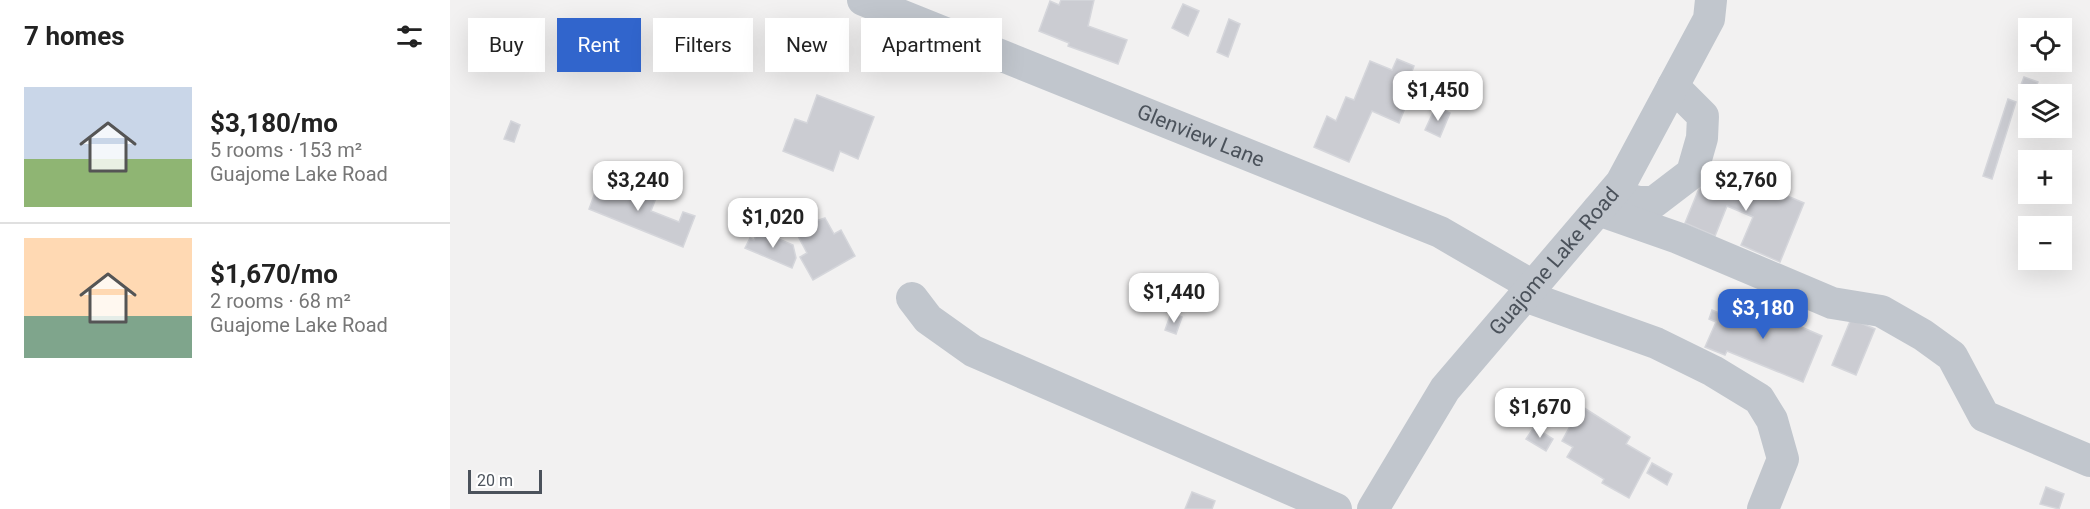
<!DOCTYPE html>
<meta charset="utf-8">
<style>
:root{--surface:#fff;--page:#f6f6f6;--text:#222;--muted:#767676;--line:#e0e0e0;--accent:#3165cc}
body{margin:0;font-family:Roboto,sans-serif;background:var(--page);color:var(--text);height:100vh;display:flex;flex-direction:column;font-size:22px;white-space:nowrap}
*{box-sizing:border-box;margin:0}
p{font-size:20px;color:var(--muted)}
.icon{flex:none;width:33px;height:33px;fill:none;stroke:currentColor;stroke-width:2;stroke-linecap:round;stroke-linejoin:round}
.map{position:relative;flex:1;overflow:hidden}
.sheet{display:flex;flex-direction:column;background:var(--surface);width:450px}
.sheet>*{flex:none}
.banner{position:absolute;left:18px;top:18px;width:570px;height:54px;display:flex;gap:12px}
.fabs{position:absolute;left:1568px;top:18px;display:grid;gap:12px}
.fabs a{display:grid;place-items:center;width:54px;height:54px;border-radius:0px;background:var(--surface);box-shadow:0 6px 24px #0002;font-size:30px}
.scale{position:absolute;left:18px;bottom:15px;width:74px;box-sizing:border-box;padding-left:6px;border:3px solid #4b525b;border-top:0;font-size:16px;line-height:21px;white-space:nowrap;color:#4b525b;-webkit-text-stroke:4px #fff;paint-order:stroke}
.price{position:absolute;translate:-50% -51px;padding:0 14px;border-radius:12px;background:#fff;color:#222;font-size:20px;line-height:39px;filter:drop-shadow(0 2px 3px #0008)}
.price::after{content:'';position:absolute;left:50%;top:36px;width:18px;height:14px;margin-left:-9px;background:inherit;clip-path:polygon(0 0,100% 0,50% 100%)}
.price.on{background:var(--accent);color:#fff}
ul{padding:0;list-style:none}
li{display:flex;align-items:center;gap:18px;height:150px;padding:0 24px}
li+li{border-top:2px solid var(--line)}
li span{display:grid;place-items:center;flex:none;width:168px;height:120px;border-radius:0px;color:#555}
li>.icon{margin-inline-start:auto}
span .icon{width:72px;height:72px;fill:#fffc;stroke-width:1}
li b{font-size:26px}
h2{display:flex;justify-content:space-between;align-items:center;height:72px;padding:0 24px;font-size:26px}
.pill{padding:0 21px;border-radius:0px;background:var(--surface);box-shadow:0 6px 24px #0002;font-size:21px;line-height:54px}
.pill.on{background:var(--accent);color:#fff}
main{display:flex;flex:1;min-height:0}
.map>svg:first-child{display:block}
.building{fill:#cbccd2;stroke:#d5d6db;stroke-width:1.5}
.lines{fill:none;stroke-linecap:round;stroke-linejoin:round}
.minor{stroke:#c1c6cd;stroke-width:32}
.labels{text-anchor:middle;stroke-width:5;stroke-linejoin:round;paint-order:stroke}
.street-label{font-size:21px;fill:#4b525b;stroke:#fff}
</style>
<main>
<section class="sheet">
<h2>7 homes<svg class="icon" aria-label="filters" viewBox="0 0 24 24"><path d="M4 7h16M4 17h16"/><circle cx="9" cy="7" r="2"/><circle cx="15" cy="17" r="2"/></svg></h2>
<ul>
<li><span style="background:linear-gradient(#c9d6e8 60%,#8fb573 0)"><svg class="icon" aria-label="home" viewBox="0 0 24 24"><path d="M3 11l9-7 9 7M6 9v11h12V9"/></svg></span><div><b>$3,180/mo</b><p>5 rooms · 153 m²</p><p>Guajome Lake Road</p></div></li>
<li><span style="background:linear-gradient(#ffd9b3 65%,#7fa58c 0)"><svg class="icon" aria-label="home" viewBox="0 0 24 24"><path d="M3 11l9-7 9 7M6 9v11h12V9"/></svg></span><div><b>$1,670/mo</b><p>2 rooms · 68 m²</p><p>Guajome Lake Road</p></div></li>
</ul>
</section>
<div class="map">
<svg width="1640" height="509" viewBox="0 0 1640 509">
<rect width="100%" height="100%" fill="#f2f1f1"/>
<g class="building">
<path d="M611,0H644L638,26L677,40L668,64L618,46L619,43L589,31L600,1L609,5Z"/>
<path d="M733,4L749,11L738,36L722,28Z"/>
<path d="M779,19L790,24L778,57L767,52Z"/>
<path d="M947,59L964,66L951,101L957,103L949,123L922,111L899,162L864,147L877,116L886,121L896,97L904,100L920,61L942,70Z"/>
<path d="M1574,77L1588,82L1583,94L1569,90Z"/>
<path d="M367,95L424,117L408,159L390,151L383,171L333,151L345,119L357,123Z"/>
<path d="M1558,99L1566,102L1542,179L1533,176Z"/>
<path d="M986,106L1000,113L990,137L975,130Z"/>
<path d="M61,121L70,125L64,142L54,139Z"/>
<path d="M1259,164L1297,180L1294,186L1313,194L1316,187L1354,203L1330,262L1291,245L1303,217L1277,206L1265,236L1235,223Z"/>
<path d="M151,176L206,198L201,211L229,222L233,212L245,216L233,247L139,209Z"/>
<path d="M375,218L384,234L391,230L405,256L363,280L350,257L357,253L347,234L359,227L357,224Z"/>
<path d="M308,230L343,245L346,258L342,268L295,248L300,238L304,240Z"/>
<path d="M1287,299L1296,309L1317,318L1319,313L1372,336L1353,382L1277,351L1275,355L1255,347L1266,322L1259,319L1262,310L1269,313L1274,300Z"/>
<path d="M721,313L732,317L726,334L715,330Z"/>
<path d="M1401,319L1425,329L1406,375L1382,365Z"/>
<path d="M1131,406L1180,437L1176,444L1200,458L1179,498L1152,483L1154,479L1117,457L1123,447L1112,441Z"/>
<path d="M1084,427L1103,439L1096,451L1076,439Z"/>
<path d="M1202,463L1222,474L1217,485L1197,473Z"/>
<path d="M1596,487L1614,494L1609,509L1590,504Z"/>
<path d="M742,492L765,501L762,509H735Z"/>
</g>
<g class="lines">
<g class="minor">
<path id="s1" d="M413,0L990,232L1083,286"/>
<path d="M1161,195L1189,202H1204L1242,173L1252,138L1253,116L1223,86"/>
<path d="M1148,210L1228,238L1382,303L1431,311L1473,335L1502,356L1534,416L1640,461"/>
<path d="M1075,296L1206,343L1263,371L1309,399L1322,420L1333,459L1313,509"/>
<path d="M462,298L478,319L523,351L886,509"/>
<path id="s2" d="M923,509L995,389L1171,183L1259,19L1261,0"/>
</g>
</g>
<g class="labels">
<g class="street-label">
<text dy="7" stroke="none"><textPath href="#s1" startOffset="364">Glenview Lane</textPath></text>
<text dy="7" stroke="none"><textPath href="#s2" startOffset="308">Guajome Lake Road</textPath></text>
</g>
</g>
</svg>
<div class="fabs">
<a><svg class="icon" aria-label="locate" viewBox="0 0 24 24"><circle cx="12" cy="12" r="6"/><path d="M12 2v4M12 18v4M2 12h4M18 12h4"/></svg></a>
<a><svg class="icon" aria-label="layers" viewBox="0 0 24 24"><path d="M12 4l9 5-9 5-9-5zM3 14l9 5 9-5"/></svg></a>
<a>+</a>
<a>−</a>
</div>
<div class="scale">20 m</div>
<b class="price" style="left:988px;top:122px">$1,450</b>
<b class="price" style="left:188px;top:212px">$3,240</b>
<b class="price" style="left:1296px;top:212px">$2,760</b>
<b class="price" style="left:323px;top:249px">$1,020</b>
<b class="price" style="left:724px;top:324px">$1,440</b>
<b class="price on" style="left:1313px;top:340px">$3,180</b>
<b class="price" style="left:1090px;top:439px">$1,670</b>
<div class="banner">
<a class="pill">Buy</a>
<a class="pill on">Rent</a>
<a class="pill">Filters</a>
<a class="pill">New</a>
<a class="pill">Apartment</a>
</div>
</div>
</main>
